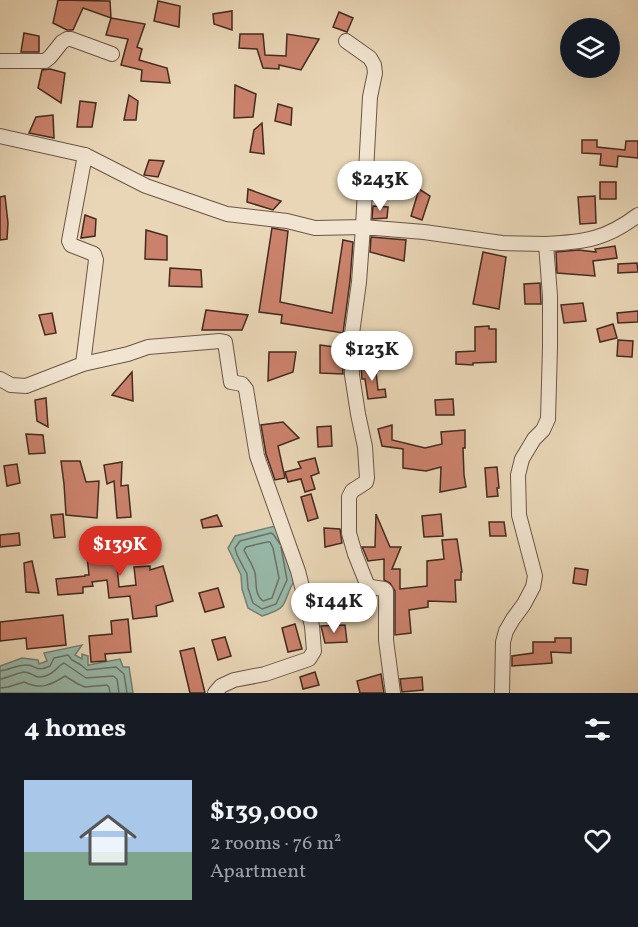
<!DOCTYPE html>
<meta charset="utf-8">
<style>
:root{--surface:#171b24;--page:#20242c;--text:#f1f3f6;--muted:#9ea1a6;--accent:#d93025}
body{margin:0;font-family:Vollkorn,serif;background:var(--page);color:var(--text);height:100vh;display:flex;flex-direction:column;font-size:22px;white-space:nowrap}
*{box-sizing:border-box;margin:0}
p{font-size:20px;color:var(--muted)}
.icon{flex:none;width:33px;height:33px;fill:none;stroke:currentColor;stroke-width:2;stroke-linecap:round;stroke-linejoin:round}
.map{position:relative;height:693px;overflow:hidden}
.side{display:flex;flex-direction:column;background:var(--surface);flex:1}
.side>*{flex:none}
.fabs{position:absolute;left:560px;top:18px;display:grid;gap:12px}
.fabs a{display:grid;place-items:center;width:60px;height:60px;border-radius:50%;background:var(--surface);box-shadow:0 6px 24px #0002;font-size:30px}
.price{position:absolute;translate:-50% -51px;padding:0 14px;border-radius:21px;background:#fff;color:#222;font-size:20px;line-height:39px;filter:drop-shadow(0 2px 3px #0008)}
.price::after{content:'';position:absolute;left:50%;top:36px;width:18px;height:14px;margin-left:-9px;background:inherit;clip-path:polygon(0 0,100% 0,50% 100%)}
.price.selected{background:var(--accent);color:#fff}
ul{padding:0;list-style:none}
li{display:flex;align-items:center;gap:18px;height:150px;padding:0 24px}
li span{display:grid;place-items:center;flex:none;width:168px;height:120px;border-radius:0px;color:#555}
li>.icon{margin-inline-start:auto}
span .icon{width:72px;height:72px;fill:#fffc;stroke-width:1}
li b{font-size:26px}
h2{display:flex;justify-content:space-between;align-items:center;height:72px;padding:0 24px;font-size:26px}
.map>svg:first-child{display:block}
.water{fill:#98b9aa;stroke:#768073;stroke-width:1.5}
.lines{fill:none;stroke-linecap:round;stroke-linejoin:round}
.shore{stroke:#6e7265;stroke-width:1.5}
.building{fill:#cb826c;stroke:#432a20;stroke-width:1.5}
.minor-casing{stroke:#6c5546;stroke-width:16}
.minor{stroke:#f1e4d0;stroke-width:14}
</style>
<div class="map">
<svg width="638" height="693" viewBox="0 0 638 693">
<rect width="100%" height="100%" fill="#e9d6b6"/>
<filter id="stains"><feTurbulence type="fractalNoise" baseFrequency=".00333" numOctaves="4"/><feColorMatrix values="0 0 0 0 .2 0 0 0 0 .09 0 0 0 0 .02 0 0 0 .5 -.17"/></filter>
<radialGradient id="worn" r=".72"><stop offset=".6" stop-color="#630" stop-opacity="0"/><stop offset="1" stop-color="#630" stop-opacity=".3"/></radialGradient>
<g class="water">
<path d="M275,526L286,543L294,581C281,604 291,607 262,616L248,608L242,589L241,575L228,548L235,536Z"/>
<path d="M82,645L75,655L82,659V654L88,656V665L120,659L123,667H129L133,693H0V666L22,658L38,660L39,664L47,661L44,653Z"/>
</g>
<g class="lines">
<g class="shore">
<path d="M267,542H270L273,548L279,578L272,598L263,601C254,594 257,583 255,573C253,565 247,557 244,550L246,547Z"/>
<path d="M280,544L273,534L271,533L240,541L235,548L237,555L247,574L248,588L253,603L262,609L276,604L287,580L281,547"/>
<path d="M0,671C9,670 17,665 26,665C38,665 34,673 50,666L54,658L68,655L72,660L81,665L87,670L116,667L124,674L127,693"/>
<path d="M0,679C8,678 16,673 24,672C34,672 34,681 48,675C56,672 57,666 64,663L86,678L113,676L117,679L119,693"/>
<path d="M0,688L8,687L24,682C41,690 51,685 65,676L78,684L85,687L107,685L109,687L110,693"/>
</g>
</g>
<g class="building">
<path d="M58,0L110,1L111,18L83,8L73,30H67L53,23Z"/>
<path d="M158,1L180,6L179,27L154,21Z"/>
<path d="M232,11V30L214,24L213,14Z"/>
<path d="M339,12L353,18L347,32L333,27Z"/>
<path d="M111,18L145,24L137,47L142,49L139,60L167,68L170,83L141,81L142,70L121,65L128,39L106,35Z"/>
<path d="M24,33L39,36V52H21Z"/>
<path d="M240,34H263L265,55L286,56L287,34L319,39L301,70L279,65V69L263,68L257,49L239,48Z"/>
<path d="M50,69L65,73L61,103L38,88L42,70Z"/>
<path d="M235,85L256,94L253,117L234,118Z"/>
<path d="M129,95L138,101L136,120H124Z"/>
<path d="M80,101L96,103L92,127H77Z"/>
<path d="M278,104L292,108L291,125L275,121Z"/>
<path d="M53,115L54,138L29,133L36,117Z"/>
<path d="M262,123L264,154L250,152L254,130Z"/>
<path d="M582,140H597V147L625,150L626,141H638V158L618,156L617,167L600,165L601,154L582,153Z"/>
<path d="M149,160L164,161L158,177L144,175Z"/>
<rect x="600" y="182" width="16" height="17"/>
<path d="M248,189L281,201L273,210L247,202Z"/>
<path d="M419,189L430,196L422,220L411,216Z"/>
<path d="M5,196L8,223L7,239L0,240V197Z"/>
<path d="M595,196L596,223L580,224L578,197Z"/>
<path d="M373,206L388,207L387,218L372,219Z"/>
<path d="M85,215L96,219L95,236L81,238Z"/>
<path d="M272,228L288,231L280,302L332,313L343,240L353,242L350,281L343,333L281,323L282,315L259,312Z"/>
<path d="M146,230L167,236V260L145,259Z"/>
<path d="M371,237L406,240L404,261L370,252Z"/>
<path d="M615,246L617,258L593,261L595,276L557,273L556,252L579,250L596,252L595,249Z"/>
<path d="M483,252L506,257L499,309L473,304Z"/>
<path d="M637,263L638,272L618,273V264Z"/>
<path d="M170,268L201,270L202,287L169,286Z"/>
<path d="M540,283L541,304H525L524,284Z"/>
<path d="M583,303L586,321L564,323L561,305Z"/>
<path d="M206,310L248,315L242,330H202Z"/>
<path d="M638,311V322L618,323L617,313Z"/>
<path d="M52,313L56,333L45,335L39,315Z"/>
<path d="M613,324L617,338L600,342L597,329Z"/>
<path d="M489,326V329H496V362L473,363V365L456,364V352L475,351V327Z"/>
<path d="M618,340L633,341L632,357L617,356Z"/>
<path d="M320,345L342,348L343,374L320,373Z"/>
<path d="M269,352H296L293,372L268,381Z"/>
<path d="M375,363L378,390L385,389L386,397L368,399L365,379H362L361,365Z"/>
<path d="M132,372L133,401L112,395Z"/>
<path d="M46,398L48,427L37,421L35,400Z"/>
<path d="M453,399L454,415H436L435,400Z"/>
<path d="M283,422L299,438L278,446L285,478L275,480L266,454L261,425Z"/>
<path d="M392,425V440L425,448L442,444L441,432L465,430V448H463L464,475L466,487L440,492L441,467L426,471L403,468V449L382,446L378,429Z"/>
<path d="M331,426L332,446L318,447L317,427Z"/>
<path d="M26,434L43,435L45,453L29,454Z"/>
<path d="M315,458L319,473L311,476L315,489L305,492L301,479L288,482L285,472L301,468L298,462Z"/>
<path d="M61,461H80L86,482L99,481L97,518L66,515L64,484Z"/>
<path d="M122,462L121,486L128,485L131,517L117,518L114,481L107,484L104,465Z"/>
<path d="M17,464L20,483L7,486L4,466Z"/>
<path d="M497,467L499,488H497L498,496L487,497L485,468Z"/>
<path d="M311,494L318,518L308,521L301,497Z"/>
<path d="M63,514L65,537L54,538L51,515Z"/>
<path d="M376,514L390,547H401L392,569H400V589L427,586V561L444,559L442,540L457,539L462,572H461V580H455L456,602L428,601V607L409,610L411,633L395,635V591L390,583L384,580V559L368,561L364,551L362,547H375Z"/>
<path d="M441,514L443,536L424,537L422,516Z"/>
<path d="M217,515L222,526L203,528L201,520Z"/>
<path d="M489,522H504L506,536H490Z"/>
<path d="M324,528L340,529L342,543L325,547Z"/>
<path d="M19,533L20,545L0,547V535Z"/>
<path d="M117,534L118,546L136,542L138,550L119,554L120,565L117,566L119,587L136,585L134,567L150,566V570L163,566L173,601L156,606L157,616L133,619L130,596L109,598L107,580L92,582L93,586L83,587V593L58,595L56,579L85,576V575H89L85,537Z"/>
<path d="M32,561L39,593L26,592L24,563Z"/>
<path d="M575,568L588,570L586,585L573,583Z"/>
<path d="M218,588L224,607L205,612L199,593Z"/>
<path d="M63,615L66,645L27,649L26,638L0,641V622Z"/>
<path d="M128,619L131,652L105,654L106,661L91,662L89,636L112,634L111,621Z"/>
<path d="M295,624L302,649L288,652L282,628Z"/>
<path d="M345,625L347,642L325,643L321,626Z"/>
<path d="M225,637L231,656L218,660L212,640Z"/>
<path d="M555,638H571V653L551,652L552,663L512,666V656L533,653V642H555Z"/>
<path d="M194,648L205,693H190L180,651Z"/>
<path d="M315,672L319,685L303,689L300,677Z"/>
<path d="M381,674L384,693H360L357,681Z"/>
<path d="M422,677L423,690L402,692L400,679Z"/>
</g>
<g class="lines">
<defs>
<g id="minor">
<path d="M0,61H45L50,57L62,42L67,39H71L112,54"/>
<path d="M0,136L85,155L146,186L227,214L287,221L315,228L363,227L370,97L375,73L374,65L370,58L346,41"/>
<path d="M83,364L96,260L94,254L71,245L69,241L85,155"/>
<path d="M0,379L11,385L26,386L83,364L128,354L148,347L220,341L225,342L231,382L242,384L246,389L257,456L298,571L312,626L314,651L309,659L265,674L234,680L221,686L215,693"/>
<path d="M393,693L386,640V591L384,589L371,587L367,584L355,554L349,533V497L352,491L366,482L367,478L365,447L358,414L352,375L351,341L359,282L363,227L424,232L502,243L546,244"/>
<path d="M502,693L503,642L506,631L513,619L524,604L533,587L535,576L519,515L518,475L522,459L534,439L543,430L548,419L550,347V296L546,244C586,242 606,239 638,215"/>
</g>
</defs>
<use href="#minor" class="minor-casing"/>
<use href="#minor" class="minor"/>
</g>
<rect width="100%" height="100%" filter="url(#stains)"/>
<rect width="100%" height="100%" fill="url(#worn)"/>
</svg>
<div class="fabs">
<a><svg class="icon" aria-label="layers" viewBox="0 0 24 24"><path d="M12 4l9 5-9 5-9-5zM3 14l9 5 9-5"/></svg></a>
</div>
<b class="price" style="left:380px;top:212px">$243K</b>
<b class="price" style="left:372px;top:382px">$123K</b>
<b class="price selected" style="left:120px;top:577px">$139K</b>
<b class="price" style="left:334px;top:634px">$144K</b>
</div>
<section class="side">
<h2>4 homes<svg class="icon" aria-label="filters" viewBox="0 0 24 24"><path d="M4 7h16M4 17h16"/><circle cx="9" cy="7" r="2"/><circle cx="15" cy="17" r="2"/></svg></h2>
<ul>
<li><span style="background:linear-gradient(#a9c7e8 60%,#7fa58c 0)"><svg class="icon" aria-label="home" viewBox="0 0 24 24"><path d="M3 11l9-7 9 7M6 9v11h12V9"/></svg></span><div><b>$139,000</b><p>2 rooms · 76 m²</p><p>Apartment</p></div><svg class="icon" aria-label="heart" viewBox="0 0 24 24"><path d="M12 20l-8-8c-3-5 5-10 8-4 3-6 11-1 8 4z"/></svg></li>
</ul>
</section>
